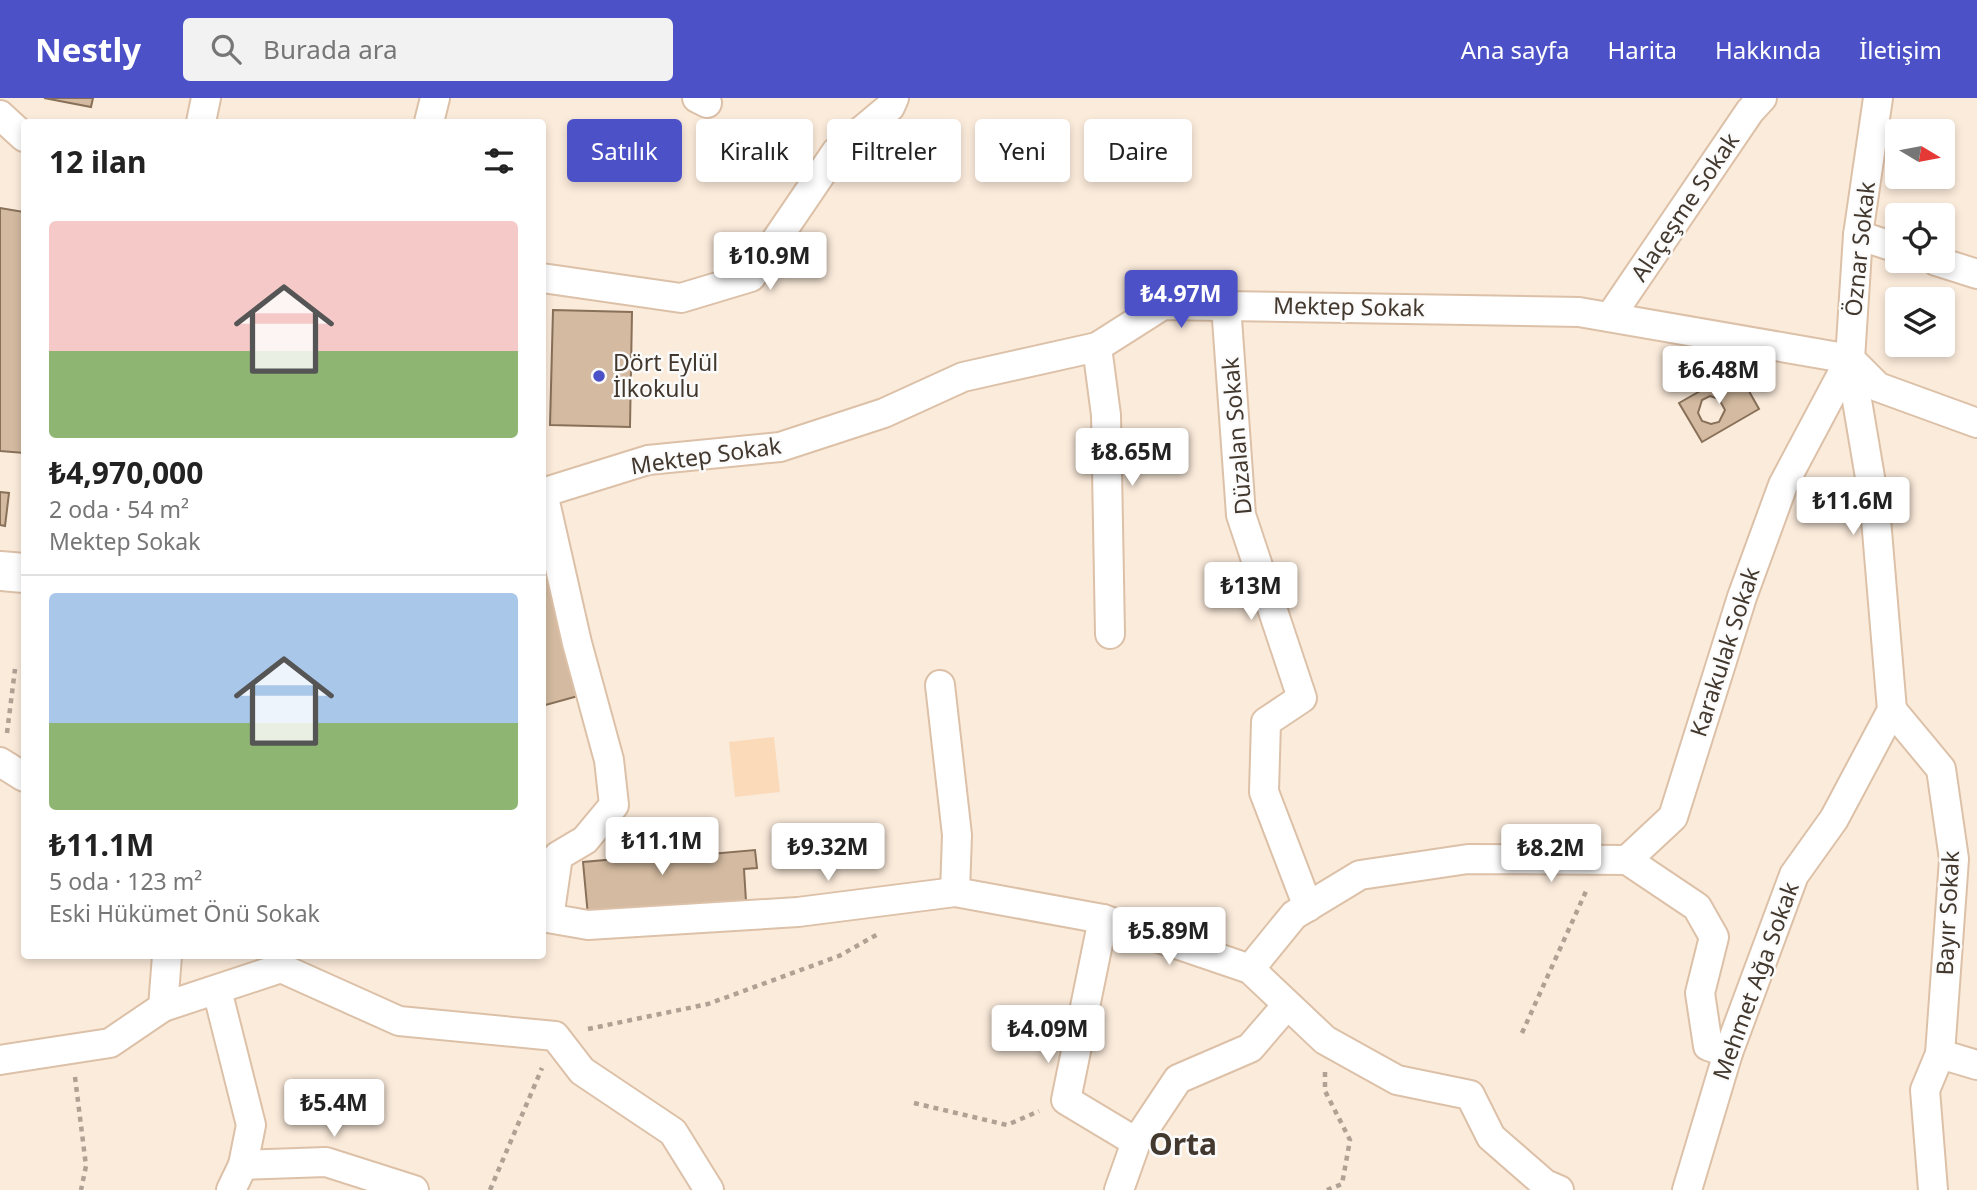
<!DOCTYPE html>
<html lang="tr">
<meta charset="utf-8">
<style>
:root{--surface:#fff;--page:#f2f2f2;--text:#222;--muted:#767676;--line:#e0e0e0;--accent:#4c51c7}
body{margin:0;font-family:"Noto Sans",sans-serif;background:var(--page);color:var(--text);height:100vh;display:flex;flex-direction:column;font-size:26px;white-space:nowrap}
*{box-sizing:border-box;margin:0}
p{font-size:23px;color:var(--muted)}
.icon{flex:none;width:38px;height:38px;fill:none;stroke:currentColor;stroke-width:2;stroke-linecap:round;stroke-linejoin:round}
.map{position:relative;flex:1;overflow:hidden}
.details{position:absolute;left:21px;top:21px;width:525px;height:840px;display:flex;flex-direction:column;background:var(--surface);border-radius:7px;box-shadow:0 4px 10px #0003}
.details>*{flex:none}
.top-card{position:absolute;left:567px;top:21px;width:665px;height:63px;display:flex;gap:14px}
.needle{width:46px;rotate:100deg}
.fabs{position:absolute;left:1885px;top:21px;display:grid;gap:14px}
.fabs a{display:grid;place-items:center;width:70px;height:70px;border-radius:7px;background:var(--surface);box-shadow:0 4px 10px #0003;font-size:35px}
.price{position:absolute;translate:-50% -60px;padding:0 16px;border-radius:7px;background:#fff;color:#222;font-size:23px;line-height:46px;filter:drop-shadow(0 2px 4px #0008)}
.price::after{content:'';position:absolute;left:50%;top:42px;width:21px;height:16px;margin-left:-10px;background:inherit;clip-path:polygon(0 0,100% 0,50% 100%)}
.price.on{background:var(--accent);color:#fff}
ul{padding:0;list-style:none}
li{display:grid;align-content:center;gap:14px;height:371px;padding:0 28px}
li+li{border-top:2px solid var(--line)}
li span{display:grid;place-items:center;height:217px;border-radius:7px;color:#555}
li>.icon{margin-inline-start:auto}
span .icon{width:126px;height:126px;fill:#fffc;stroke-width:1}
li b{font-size:30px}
h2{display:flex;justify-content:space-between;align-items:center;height:84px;padding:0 28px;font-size:30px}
.pill{padding:0 24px;border-radius:7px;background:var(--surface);box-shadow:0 4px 10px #0003;font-size:24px;line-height:63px}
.pill.on{background:var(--accent);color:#fff}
header{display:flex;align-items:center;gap:42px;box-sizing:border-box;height:98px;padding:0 35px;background:var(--accent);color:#fff}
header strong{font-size:33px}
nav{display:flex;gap:38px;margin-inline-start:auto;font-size:24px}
.search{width:490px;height:63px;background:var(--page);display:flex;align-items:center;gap:18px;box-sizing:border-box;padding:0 24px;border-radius:7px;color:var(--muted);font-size:26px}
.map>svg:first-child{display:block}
.green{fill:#fbdaba}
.building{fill:#d3baa0;stroke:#887059;stroke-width:2;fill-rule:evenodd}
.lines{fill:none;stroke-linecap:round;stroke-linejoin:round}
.street-casing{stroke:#dcc1a8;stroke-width:32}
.secondary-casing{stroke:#dcc1a8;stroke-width:42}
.path{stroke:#afa194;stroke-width:4.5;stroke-dasharray:5 5;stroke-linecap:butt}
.street{stroke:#fff;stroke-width:28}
.secondary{stroke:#fff;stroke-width:38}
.poi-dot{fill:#4c51c7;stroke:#fbfbfb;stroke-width:2.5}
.labels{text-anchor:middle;stroke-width:5;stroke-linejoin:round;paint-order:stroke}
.street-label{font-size:23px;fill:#43382e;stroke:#fbfbfb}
.poi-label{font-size:23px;fill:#43382e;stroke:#fbfbfb;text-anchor:start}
.district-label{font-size:30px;font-weight:bold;fill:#43382e;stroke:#fbfbfb}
</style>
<header>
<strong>Nestly</strong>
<div class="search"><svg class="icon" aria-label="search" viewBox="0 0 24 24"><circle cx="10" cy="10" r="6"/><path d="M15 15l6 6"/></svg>Burada ara</div>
<nav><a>Ana sayfa</a><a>Harita</a><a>Hakkında</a><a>İletişim</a></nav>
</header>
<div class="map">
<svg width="1977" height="1092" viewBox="0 0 1977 1092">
<rect width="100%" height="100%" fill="#fbebdb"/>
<path class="green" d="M774,639L780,694L735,699L729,644Z"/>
<g class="building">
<path d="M44,0H93L91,9Z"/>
<path d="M0,110L24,114V355L0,353Z"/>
<path d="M553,212L632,214L630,329L550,327Z"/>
<path d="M1737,272L1759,311L1702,344L1679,305ZM1710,298L1719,301L1725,312L1719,324L1711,326L1702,323L1698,315L1702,302Z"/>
<path d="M0,394L9,395L5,428L0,427Z"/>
<path d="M542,461L578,598L542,608Z"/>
<path d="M651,727L654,761L755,752L757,770L744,771L746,803L588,818L583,764L616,761L613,731Z"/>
</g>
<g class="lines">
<defs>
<g id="street">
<path d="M697,0L707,5"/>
<path d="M1878,0L1858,137L1850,261L1875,409L1892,612"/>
<path d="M0,17L24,39"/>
<path d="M201,24L206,0"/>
<path d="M429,24L435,0"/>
<path d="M1858,137L1897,150"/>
<path d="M1936,163L1977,176"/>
<path d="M542,180L681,200L751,179L836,54L890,9L894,0"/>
<path d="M1226,207L1241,417L1302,600L1266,624L1264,694L1308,809"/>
<path d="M1610,219L1750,13L1762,0"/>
<path d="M1097,249L1106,317L1110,536"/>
<path d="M1850,261L1878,289L1977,325"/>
<path d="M542,395L648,362L780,349L884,315L963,279L1097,249L1163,207L1579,214L1850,261"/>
<path d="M543,395L577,545L609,662L614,707L585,742L558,758L549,820"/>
<path d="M940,587L957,737L955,794"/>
<path d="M1892,612L1941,671L1954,761L1940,956L1977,967"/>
<path d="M0,664L24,679"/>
<path d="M1627,762L1673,719L1742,499L1783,387L1850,261"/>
<path d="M542,819L588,827L798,814L955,794L1103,821L1250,871L1325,942L1397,982L1470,997L1491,1039L1545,1086L1559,1092"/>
<path d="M1103,821L1066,1002L1136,1044L1119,1092"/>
<path d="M1250,871L1294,817L1360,777L1468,761L1627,762L1697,809L1714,839L1700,895L1708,948L1728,955"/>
<path d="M217,892L251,1027L243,1067L231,1092"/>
<path d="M163,909L281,870L399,923L555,938L582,973L673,1034L709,1092"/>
<path d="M0,962L110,945L163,909L167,858"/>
<path d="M1136,1044L1178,981L1250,950L1287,907"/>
<path d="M243,1067L326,1064L414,1092"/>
<path d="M1687,1092L1728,955L1794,777L1834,721L1892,612"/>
<path d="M1933,1092L1925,992L1940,956"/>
</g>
<path id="secondary" d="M0,473L24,475"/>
</defs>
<use href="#street" class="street-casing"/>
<use href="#secondary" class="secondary-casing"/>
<g class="path">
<path d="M7,635L15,571"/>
<path d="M588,931L708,906L839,858L878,836"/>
<path d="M1522,935L1587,791"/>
<path d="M1325,974V993L1350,1042L1342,1086L1327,1092"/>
<path d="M75,979L86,1068L81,1092"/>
<path d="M914,1005L1007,1027L1039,1013"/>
<path d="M490,1092L542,970"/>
</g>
<use href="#street" class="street"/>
<use href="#secondary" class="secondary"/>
</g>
<circle class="poi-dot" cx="599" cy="278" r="7"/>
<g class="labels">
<g class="street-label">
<text transform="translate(1685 109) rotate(-56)" y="8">Alaçeşme Sokak</text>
<text transform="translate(1860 151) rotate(-84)" y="8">Öznar Sokak</text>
<text transform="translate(1349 209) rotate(1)" y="8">Mektep Sokak</text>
<text transform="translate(1237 338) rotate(-95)" y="8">Düzalan Sokak</text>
<text transform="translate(706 358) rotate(-8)" y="8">Mektep Sokak</text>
<text transform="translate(1725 554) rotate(-72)" y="8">Karakulak Sokak</text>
<text transform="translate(1948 815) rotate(-87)" y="8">Bayır Sokak</text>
<text transform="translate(1756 883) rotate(-70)" y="8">Mehmet Ağa Sokak</text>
</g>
<g class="poi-label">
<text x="613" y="273">Dört Eylül<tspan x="613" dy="26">İlkokulu</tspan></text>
</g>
<g class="district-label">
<text x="1183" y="1057">Orta</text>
</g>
</g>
</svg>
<div class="fabs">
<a><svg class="needle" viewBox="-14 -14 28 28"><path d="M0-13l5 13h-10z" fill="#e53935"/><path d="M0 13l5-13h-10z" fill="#767676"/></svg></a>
<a><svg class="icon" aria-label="locate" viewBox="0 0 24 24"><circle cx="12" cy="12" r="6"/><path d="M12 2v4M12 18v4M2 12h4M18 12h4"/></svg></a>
<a><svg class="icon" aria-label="layers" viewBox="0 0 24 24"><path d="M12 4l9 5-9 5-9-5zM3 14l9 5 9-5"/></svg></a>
</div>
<b class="price" style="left:770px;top:194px">₺10.9M</b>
<b class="price on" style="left:1181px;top:232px">₺4.97M</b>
<b class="price" style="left:1719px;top:308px">₺6.48M</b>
<b class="price" style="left:1132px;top:390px">₺8.65M</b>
<b class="price" style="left:1853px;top:439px">₺11.6M</b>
<b class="price" style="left:1251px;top:524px">₺13M</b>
<b class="price" style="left:662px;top:779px">₺11.1M</b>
<b class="price" style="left:828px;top:785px">₺9.32M</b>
<b class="price" style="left:1551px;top:786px">₺8.2M</b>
<b class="price" style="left:1169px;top:869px">₺5.89M</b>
<b class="price" style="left:1048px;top:967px">₺4.09M</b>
<b class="price" style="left:334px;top:1041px">₺5.4M</b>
<div class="top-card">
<a class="pill on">Satılık</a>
<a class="pill">Kiralık</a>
<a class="pill">Filtreler</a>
<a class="pill">Yeni</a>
<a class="pill">Daire</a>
</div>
<section class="details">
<h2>12 ilan<svg class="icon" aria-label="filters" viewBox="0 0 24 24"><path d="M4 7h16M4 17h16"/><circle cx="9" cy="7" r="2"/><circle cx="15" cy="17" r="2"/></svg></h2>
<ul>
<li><span style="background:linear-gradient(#f6c9c9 60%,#8fb573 0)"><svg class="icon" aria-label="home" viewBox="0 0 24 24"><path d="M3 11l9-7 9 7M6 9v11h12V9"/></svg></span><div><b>₺4,970,000</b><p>2 oda · 54 m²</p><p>Mektep Sokak</p></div></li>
<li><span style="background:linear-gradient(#a9c7e8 60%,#8fb573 0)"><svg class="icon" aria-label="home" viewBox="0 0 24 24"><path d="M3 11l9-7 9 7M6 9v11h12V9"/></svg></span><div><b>₺11.1M</b><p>5 oda · 123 m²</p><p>Eski Hükümet Önü Sokak</p></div></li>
</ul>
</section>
</div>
